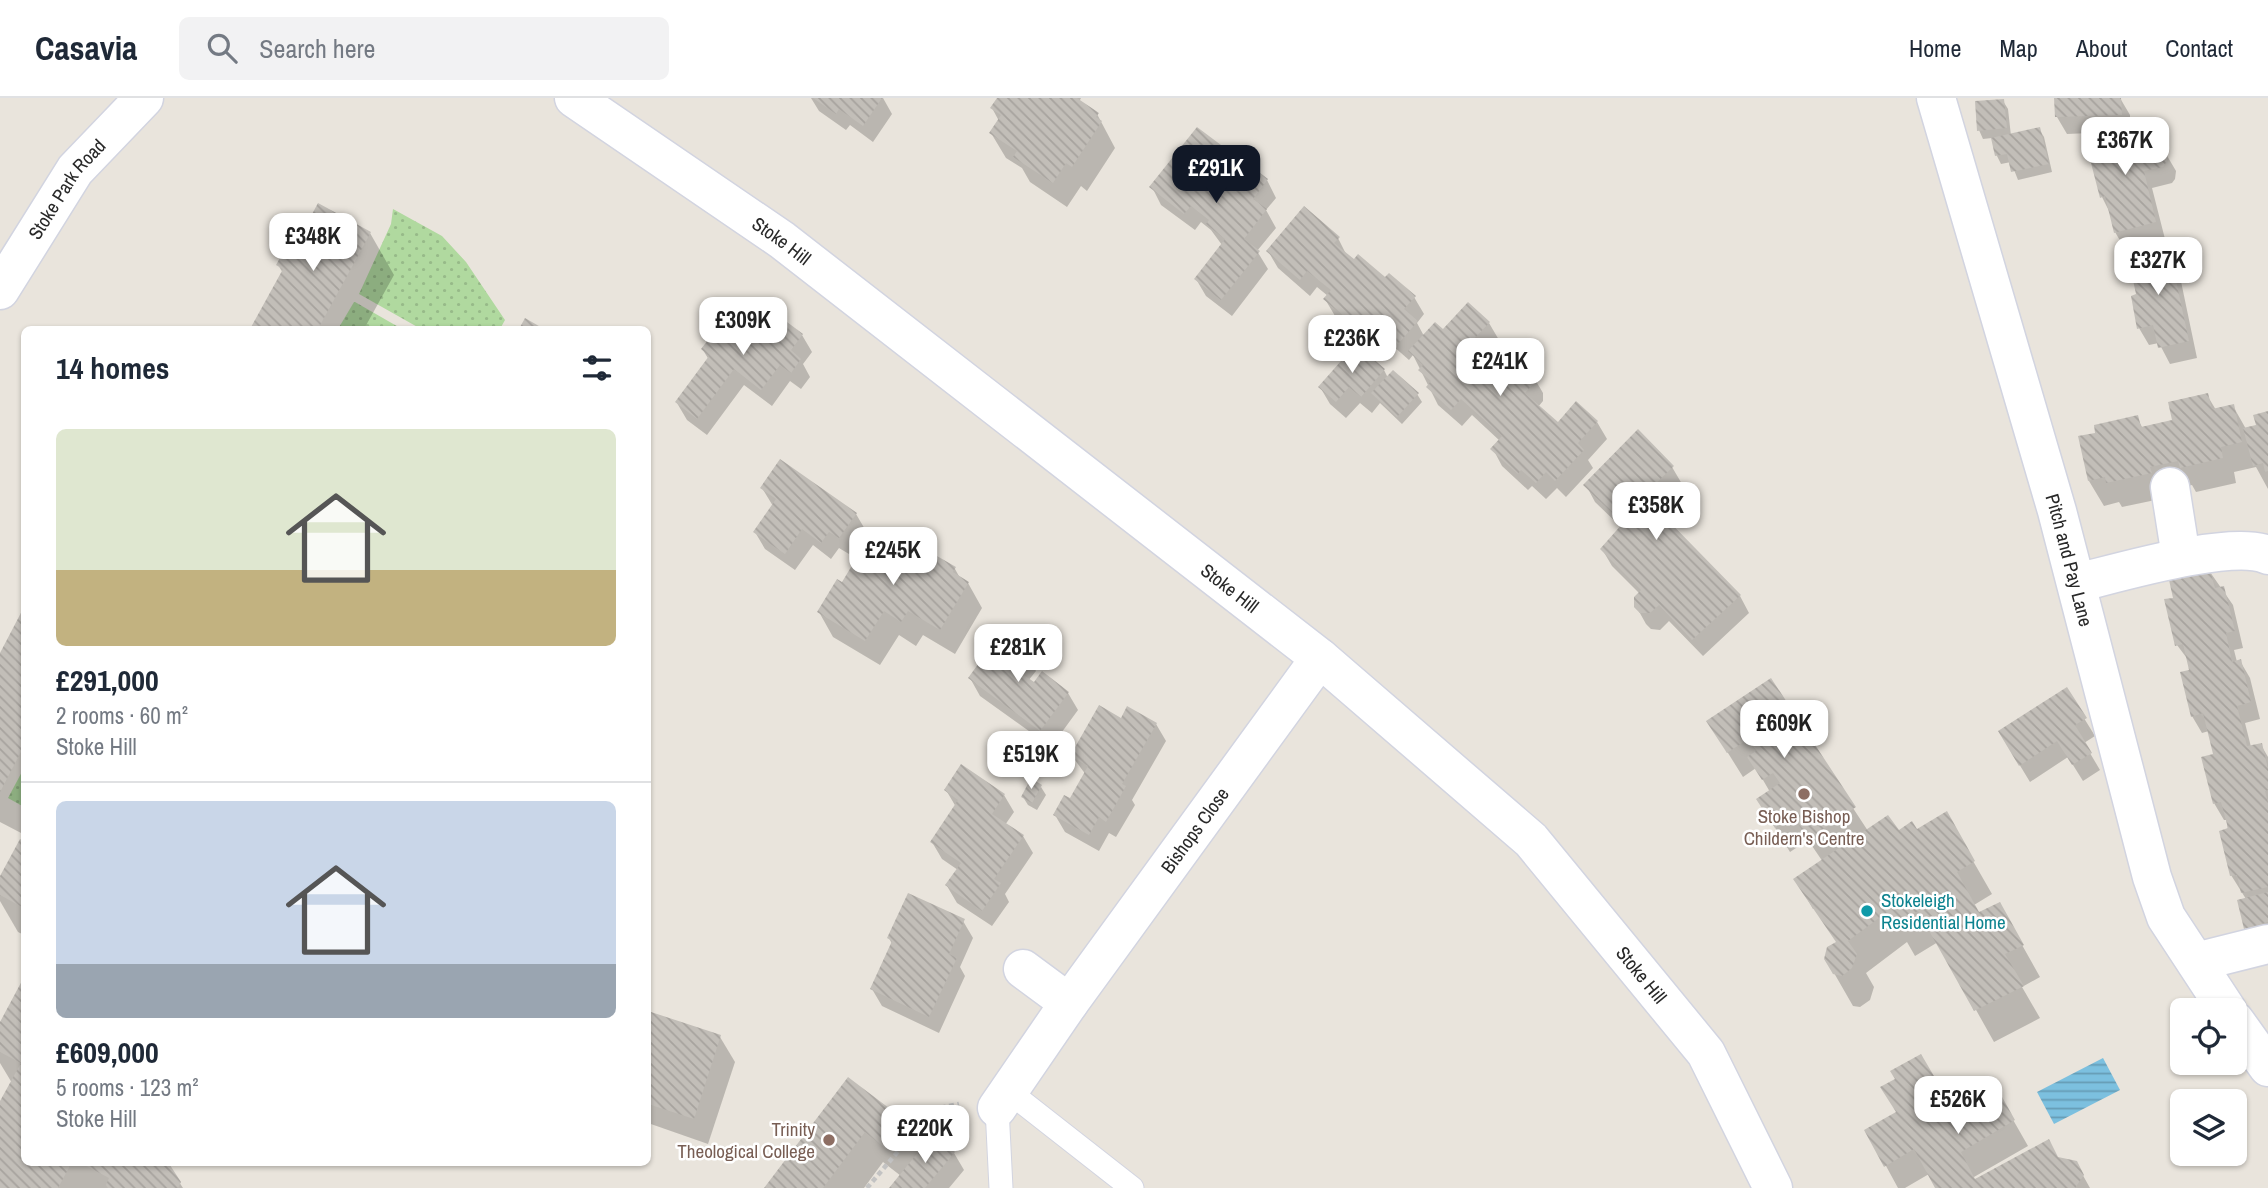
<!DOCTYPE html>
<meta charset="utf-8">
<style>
:root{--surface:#fff;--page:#f2f2f3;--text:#1f2937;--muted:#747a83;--line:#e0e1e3;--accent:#111827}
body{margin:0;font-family:"Archivo Narrow",sans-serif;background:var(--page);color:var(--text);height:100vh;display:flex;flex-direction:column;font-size:26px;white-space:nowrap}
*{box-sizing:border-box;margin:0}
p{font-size:23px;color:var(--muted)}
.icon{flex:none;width:38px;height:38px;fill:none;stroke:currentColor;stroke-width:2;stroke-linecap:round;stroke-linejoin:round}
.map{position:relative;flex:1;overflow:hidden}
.panel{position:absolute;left:21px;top:228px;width:630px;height:840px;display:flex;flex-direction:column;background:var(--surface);border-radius:10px;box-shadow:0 2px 5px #0004}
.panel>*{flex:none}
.tools{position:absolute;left:2170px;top:900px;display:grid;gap:14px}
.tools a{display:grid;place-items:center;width:77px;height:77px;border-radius:10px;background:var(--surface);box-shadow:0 2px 5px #0004;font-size:35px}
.price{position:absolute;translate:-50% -60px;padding:0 16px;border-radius:14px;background:#fff;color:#222;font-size:23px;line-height:46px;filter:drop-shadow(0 2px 4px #0008)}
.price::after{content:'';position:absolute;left:50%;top:42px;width:21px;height:16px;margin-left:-10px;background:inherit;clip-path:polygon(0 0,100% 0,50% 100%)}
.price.active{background:var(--accent);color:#fff}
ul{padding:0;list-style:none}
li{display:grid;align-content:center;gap:14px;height:371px;padding:0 35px}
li+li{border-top:2px solid var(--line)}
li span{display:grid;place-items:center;height:217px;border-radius:10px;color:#555}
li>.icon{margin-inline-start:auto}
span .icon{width:126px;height:126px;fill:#fffc;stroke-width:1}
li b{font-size:30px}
h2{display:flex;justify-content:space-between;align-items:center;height:84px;padding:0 35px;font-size:30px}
header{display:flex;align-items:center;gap:42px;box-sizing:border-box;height:98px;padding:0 35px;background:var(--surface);border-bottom:2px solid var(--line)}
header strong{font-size:33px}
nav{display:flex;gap:38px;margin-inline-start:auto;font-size:24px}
.search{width:490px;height:63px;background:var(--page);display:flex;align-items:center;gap:18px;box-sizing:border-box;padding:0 24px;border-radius:10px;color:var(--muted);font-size:26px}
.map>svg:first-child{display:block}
.grass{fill:url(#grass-dots)}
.water{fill:url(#water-rules)}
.shadow{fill:#0003}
.building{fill:url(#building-back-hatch)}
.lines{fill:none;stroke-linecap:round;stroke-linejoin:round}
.service-casing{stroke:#d2d4e0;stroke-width:25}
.minor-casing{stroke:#d2d4e0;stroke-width:41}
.path{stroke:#c3c3c3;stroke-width:4.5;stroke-dasharray:5 3.5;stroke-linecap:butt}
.service{stroke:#fff;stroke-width:23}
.minor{stroke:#fff;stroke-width:38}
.education-dot{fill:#8d6e63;stroke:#fff;stroke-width:2.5}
.culture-dot{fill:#0f9aa8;stroke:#fff;stroke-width:2.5}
.labels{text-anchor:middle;stroke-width:5;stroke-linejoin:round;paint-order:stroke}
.street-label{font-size:19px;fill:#292929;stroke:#fff}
.education-label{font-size:19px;fill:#785e54;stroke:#fff}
.culture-label{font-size:19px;fill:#0d838f;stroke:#fff;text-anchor:start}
</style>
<header>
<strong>Casavia</strong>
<div class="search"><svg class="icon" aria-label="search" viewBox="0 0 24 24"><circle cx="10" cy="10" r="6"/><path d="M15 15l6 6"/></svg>Search here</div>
<nav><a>Home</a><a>Map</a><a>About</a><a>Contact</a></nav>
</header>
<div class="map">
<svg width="2268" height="1090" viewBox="0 0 2268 1090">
<defs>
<pattern id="grass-dots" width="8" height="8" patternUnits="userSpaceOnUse" patternTransform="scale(1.75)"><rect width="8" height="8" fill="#b0d99f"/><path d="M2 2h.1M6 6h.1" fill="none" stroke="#97ba89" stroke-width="1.8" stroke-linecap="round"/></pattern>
<pattern id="water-rules" width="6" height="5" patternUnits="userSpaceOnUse" patternTransform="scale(1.75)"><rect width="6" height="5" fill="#7cc0df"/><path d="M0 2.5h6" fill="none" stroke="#669cb5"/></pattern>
<pattern id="building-back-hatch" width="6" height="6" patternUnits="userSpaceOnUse" patternTransform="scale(1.75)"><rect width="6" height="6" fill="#c2beb8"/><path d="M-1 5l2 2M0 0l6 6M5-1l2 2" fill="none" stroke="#a7a39e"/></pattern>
</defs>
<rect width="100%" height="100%" fill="#e9e4dc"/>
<g class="grass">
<path d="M393,111L442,138L466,164L505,222L500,231H421L359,196L391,126Z"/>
<path d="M354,204H355L402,231H338Z"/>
<path d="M24,670V709L8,700Z"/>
</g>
<path class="water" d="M2103,960L2120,992L2054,1026L2037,994Z"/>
<g class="shadow">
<path d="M811,0H883L892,16L873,44L850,27L846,32L819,13Z"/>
<path d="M999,0H1081L1079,4L1097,16L1115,50L1087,93L1081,88L1067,109L1030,84L1022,70L1006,60L991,35L999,23L992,10Z"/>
<path d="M2056,0H2120L2130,17V31L2142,51L2166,56L2176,73L2175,81L2172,85L2152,90L2165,141L2125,151L2115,134L2110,115L2102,99L2097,65L2113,34L2067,36L2057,19Z"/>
<path d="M2003,3L2008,11L2011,38L2039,31L2044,39L2052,74L2018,82L2011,64L2001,66L1997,58L1992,40L1983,41L1979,32Z"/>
<path d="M1223,51L1234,69L1267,82L1276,100L1266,112L1276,130L1257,153L1268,171L1232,218L1206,198L1196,181L1222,147L1211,132L1201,124L1195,132L1161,107L1152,89Z"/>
<path d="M370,135L394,177L364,231H252L283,175L278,167L293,154Z"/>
<path d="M1338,140L1347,158L1414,199L1424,216L1417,225L1424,238L1489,225L1499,242L1484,258L1505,277L1533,278L1543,295V303L1538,309L1558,326L1597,324L1607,341L1588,362L1593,370L1566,399L1557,390L1546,401L1532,388L1528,392L1502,368L1493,351L1500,343L1472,317L1462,328L1438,307L1413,257L1409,262L1376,233L1366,244L1335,218L1325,201L1328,198L1317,189L1310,198L1278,170L1268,153Z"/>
<path d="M2168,152L2178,169L2197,260L2170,266L2159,245L2149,247L2139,230L2138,197Z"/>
<path d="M802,237L812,254L803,266L810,279L801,291L790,283L772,308L744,287L707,337L687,322L677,305L709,262L703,252L732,241Z"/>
<path d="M1356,248L1384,272L1388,280L1417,296L1422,304L1402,326L1380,305L1372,315L1360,305L1346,320L1330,306L1320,289Z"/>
<path d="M2207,297L2216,312L2233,308L2246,331L2258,328L2268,315V391L2256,369L2234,374L2236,385L2196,394L2192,387L2163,394L2165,400L2122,409L2119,404L2104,408L2089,383L2097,336L2137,319L2143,331L2174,324Z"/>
<path d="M1672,369L1682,386L1660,407L1667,419L1665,421L1740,498L1749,515L1703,558L1669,523L1660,532L1651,531L1646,526L1636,508L1640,496L1612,468L1602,451L1621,429L1595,404L1586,387Z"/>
<path d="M762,390L856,416L866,433L849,456L839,450L831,461L813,447L795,472L765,451L755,434L773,408Z"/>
<path d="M887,441L915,448L921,458L955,471L960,480L968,485L982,510L955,556L923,537L916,548L899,537L880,567L833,539L819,514L842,486Z"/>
<path d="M2210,474L2233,507L2243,550L2234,552L2237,564L2240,563L2250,580L2260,621L2245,625L2251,649L2261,647L2268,659V834L2250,838L2246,830V801L2231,777L2227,722H2224L2214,705L2215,658L2209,633L2202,635L2192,618L2191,573L2189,563L2177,547L2175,501Z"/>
<path d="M24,513V733L23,736L0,724V559Z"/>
<path d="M1026,556L1036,573L1028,583L1034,587L1068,595L1078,612L1051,649L980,598L970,580Z"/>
<path d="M1770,583L1868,733L1917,734L1946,716L1992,796L1974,807L1979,815L2017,838L2040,879L2022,889L2040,920L1994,944L1938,844L1915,858L1907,844L1866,875L1874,889L1870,902L1860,909L1853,908L1826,861L1842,850L1816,811H1813L1796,782L1823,764L1808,742L1790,754L1758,702L1770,694L1756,670L1743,679L1708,623Z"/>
<path d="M2066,591L2095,638L2084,645L2100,672L2083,683L2068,659L2030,684L2010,651Z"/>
<path d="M1156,626L1166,643L1132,702L1135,707L1116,739L1109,735L1099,753L1065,734L1055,717L1071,703L1086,677L1072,658Z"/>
<path d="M1041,689L1046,697L1037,712L1028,707L1023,699Z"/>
<path d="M946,692L1004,697L1014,714L1005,727L1023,738L1033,755L1005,796L1009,804L992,828L957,805L947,788L958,772L942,761L932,744L956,709Z"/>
<path d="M21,744L24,745V837L18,834L0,803V782Z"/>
<path d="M963,823L973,840L960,869L965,878L939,935L882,908L872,891L892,846L889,840Z"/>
<path d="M24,883V1064H166L183,1090H0V1006L12,985L0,965V928Z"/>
<path d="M648,915L720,939L735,964L708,1046L648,1025Z"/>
<path d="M848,981L905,1024L921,1053L954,1055L964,1072L949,1090H891L901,1078L883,1064L864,1090H767Z"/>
<path d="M1996,992L2028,1048L1967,1083L2058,1061L2076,1065L2090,1090H1937L1929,1076L1905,1090H1898L1867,1033L1954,1015Z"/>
</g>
<g class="building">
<path d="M813,0H882L863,28L839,11L836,16Z"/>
<path d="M997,0H1077L1099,15L1096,19L1102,23L1072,69L1066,65L1053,85L1013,59L1017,53L989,35L1001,17L990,10Z"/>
<path d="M2054,0H2121L2122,17L2055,19Z"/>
<path d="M2004,1L2007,30L1977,33L1975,3Z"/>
<path d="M1197,29L1225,50L1217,59L1231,70L1239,59L1268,81L1253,101L1267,111L1244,141L1260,153L1221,202L1194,181L1225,141L1206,126L1209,122L1191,108L1184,116L1149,89Z"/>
<path d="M2040,29L2049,66L2011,74L2007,56L1995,58L1991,40Z"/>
<path d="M2132,29L2138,51L2157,46L2167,55V63L2163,69L2144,73L2156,124L2114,135L2105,98L2100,100L2091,65L2095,64L2089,40Z"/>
<path d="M318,105L371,134L318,231H250L283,171L276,167L286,149L293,152Z"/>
<path d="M1304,108L1340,139L1334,145L1354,161L1358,156L1385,179L1389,175L1416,198L1404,211L1418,223L1398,246L1365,217L1356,228L1323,201L1331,192L1307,173L1300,182L1266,153Z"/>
<path d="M2169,150L2189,243L2158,250L2153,227L2137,231L2131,198L2136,196L2128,159Z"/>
<path d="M759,203L803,236L791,252L801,261L791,275L780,267L761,292L734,271L697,321L675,304L709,258L701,251L718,229L732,239Z"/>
<path d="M1468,204L1490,224L1471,244L1505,274L1514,264L1525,267L1534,277V285L1525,295L1558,324L1576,303L1598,323L1578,345L1584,352L1555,383L1546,374L1536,385L1521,372L1518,376L1490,351L1502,338L1461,301L1451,312L1426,289L1431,283L1418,272L1423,267L1408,253L1435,224L1443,231Z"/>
<path d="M525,220L544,231H519Z"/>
<path d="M1356,246L1385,271L1361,299L1349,289L1336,304L1318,289Z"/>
<path d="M1393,272L1419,295L1397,319L1371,295Z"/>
<path d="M2208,295L2212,311L2234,306L2242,344L2221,349L2223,360L2180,370L2178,363L2150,369L2152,375L2106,385L2105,379L2088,383L2078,338L2095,335L2094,327L2138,317L2141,329L2172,322L2168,304Z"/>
<path d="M2268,313V373L2265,374L2263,365L2253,368L2243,330L2256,327L2253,317Z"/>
<path d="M1638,331L1674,368L1649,392L1659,401L1653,407L1741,497L1692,542L1659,507L1650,515H1640L1634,509V499L1641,492L1600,451L1623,425L1583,387Z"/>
<path d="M780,361L857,415L839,440L829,434L821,445L802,431L785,456L753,434L776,401L760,390Z"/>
<path d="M874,431L886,438L890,432L916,446L913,452L927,460L930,454L956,469L953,474L969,484L940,532L908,513L901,524L884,513L865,543L817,514L837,481L842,484Z"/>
<path d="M2210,472L2215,490L2224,488L2235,533L2226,535L2232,564L2241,561L2251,604L2237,608L2247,648L2262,645L2268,671V692L2265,693L2268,705V789L2241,795L2237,777L2230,778L2219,733L2228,730L2221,704L2213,706L2201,659L2213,656L2203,615L2191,619L2180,574L2189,572L2183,546L2175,548L2164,501L2173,500L2169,482Z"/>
<path d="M24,509V648L0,694V555Z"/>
<path d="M1001,535L1027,555L1015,571L1034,584L1042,573L1069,594L1040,633L968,580Z"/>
<path d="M1771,580L1856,709L1808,741L1793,718L1775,730L1756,701L1780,685L1773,675L1762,682L1747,659L1756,653L1748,641L1727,655L1706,623Z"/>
<path d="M2067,589L2087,620L2075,627L2092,655L2072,667L2057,643L2019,668L1998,633Z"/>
<path d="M1099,607L1121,620L1127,608L1157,625L1122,686L1126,688L1106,724L1099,719L1089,737L1053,717L1064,697L1070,700L1088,668L1070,658Z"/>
<path d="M961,666L1005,696L992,716L1024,737L994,781L1001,785L982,813L945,787L961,765L930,744L958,702L944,692Z"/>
<path d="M1031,680L1042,687L1032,705L1021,699Z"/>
<path d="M1947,713L1975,763L1957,774L1979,814L2000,804L2024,847L2005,856L2024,888L1974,913L1918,813L1895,827L1887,814L1848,843L1857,856L1852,870L1842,878L1833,876L1824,861L1827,849L1836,844L1793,781L1888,717L1899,732L1912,723L1917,731Z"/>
<path d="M20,741L24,743V810L0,797V778Z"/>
<path d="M2268,794V824L2244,831L2237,802Z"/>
<path d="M908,795L965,821L949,856L957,860L929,919L870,891L892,843L887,840Z"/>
<path d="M24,879V1064H72L58,1090H0V1003L21,965L0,954V924Z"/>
<path d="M648,913L721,937L694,1021L648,1006Z"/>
<path d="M1921,956L1954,1012L1997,990L2015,1022L1961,1054L1975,1081L2049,1041L2058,1059L2077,1063L2084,1077L2075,1090H1935L1914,1051L1884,1069L1864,1032L1896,1014L1880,989L1895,981L1890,973Z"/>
<path d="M848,979L906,1023L886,1051L865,1034L823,1090H764Z"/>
<path d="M933,1036L955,1054L925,1090H889Z"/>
<path d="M79,1064H168L181,1084L178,1090H108L106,1087L109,1080Z"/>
</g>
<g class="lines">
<defs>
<g id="service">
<path d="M1007,992L1132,1090"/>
<path d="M997,1010L1001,1090"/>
</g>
<g id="minor">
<path id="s1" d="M574,0L782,142L1320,560L1531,742L1706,955L1773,1090"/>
<path id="s2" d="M1936,0L2057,413L2152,779L2166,819L2227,912"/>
<path id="s3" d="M0,192L75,72L144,0"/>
<path d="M2170,389L2181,459"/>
<path d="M2077,485C2118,475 2232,441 2268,457"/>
<path d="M2196,864L2268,846"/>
<path d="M1023,871L1069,905"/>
<path d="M2235,923L2268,969"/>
<path id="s4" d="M997,1010L1069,905L1320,560"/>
</g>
</defs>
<use href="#service" class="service-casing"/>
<use href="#minor" class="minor-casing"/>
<path class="path" d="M867,1090L934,1011L959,1006"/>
<use href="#service" class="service"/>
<use href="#minor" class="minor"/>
</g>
<g class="education-dot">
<circle cx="1804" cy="696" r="7"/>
<circle cx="829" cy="1042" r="7"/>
</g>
<circle class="culture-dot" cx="1867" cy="813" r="7"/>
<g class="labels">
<g class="street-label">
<text dy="7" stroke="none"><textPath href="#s3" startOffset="121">Stoke Park Road</textPath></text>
<text dy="7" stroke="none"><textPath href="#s1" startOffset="252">Stoke Hill</textPath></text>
<text dy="7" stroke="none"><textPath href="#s2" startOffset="481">Pitch and Pay Lane</textPath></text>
<text dy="7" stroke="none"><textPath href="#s1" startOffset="819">Stoke Hill</textPath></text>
<text dy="7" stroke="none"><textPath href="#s4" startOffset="341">Bishops Close</textPath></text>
<text dy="7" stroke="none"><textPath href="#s1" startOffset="1386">Stoke Hill</textPath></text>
</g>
<g class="education-label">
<text x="1804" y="725">Stoke Bishop<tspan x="1804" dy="22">Childern's Centre</tspan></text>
<text x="815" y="1038" text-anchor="end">Trinity<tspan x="815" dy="22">Theological College</tspan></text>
</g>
<g class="culture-label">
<text x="1881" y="809">Stokeleigh<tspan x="1881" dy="22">Residential Home</tspan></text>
</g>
</g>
</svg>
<div class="tools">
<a><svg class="icon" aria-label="locate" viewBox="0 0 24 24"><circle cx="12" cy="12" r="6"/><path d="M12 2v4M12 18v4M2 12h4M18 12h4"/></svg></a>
<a><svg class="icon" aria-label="layers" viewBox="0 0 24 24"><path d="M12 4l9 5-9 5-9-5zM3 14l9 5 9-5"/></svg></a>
</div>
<b class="price" style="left:2125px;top:79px">£367K</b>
<b class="price active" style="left:1216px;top:107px">£291K</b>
<b class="price" style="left:313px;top:175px">£348K</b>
<b class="price" style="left:2158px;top:199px">£327K</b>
<b class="price" style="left:743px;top:259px">£309K</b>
<b class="price" style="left:1352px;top:277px">£236K</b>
<b class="price" style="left:1500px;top:300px">£241K</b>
<b class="price" style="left:1656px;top:444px">£358K</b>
<b class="price" style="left:893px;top:489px">£245K</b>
<b class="price" style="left:1018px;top:586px">£281K</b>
<b class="price" style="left:1784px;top:662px">£609K</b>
<b class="price" style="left:1031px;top:693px">£519K</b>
<b class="price" style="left:1958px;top:1038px">£526K</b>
<b class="price" style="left:925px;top:1067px">£220K</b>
<section class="panel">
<h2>14 homes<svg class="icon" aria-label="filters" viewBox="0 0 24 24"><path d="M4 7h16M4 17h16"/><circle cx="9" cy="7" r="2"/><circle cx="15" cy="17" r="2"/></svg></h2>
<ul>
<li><span style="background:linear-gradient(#dfe7d0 65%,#c2b280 0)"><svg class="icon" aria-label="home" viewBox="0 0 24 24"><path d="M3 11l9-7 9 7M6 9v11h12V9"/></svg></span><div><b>£291,000</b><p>2 rooms · 60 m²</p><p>Stoke Hill</p></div></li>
<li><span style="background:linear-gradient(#c9d6e8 75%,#9aa5b1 0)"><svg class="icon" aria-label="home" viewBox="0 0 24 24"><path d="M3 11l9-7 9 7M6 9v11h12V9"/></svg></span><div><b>£609,000</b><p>5 rooms · 123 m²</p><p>Stoke Hill</p></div></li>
</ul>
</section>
</div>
